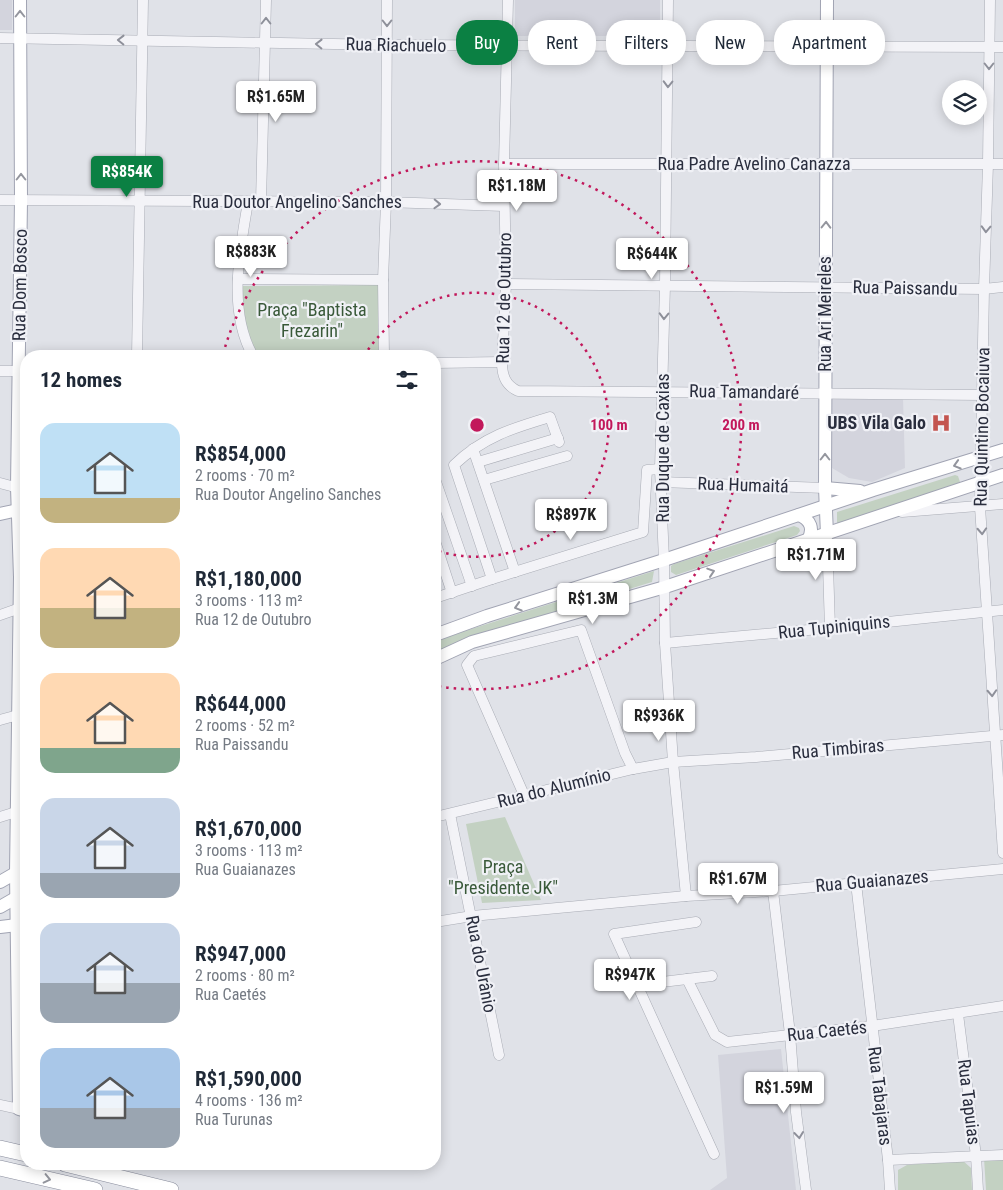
<!DOCTYPE html>
<meta charset="utf-8">
<style>
:root{--surface:#fff;--page:#f6f6f7;--text:#1f2937;--muted:#747a83;--accent:#0b8043}
body{margin:0;font-family:"Roboto Condensed",sans-serif;background:var(--page);color:var(--text);height:100vh;display:flex;flex-direction:column;font-size:19px;white-space:nowrap}
*{box-sizing:border-box;margin:0}
p{font-size:16px;color:var(--muted)}
.icon{flex:none;width:28px;height:28px;fill:none;stroke:currentColor;stroke-width:2;stroke-linecap:round;stroke-linejoin:round}
.map{position:relative;flex:1;overflow:hidden}
.details{position:absolute;left:20px;top:350px;width:421px;height:820px;display:flex;flex-direction:column;background:var(--surface);border-radius:20px;box-shadow:0 2px 12px #0003}
.details>*{flex:none}
.hud{position:absolute;left:456px;top:20px;width:471px;height:45px;display:flex;gap:10px}
.fabs{position:absolute;left:942px;top:80px;display:grid;gap:10px}
.fabs a{display:grid;place-items:center;width:45px;height:45px;border-radius:50%;background:var(--surface);box-shadow:0 2px 12px #0003;font-size:25px}
.price{position:absolute;translate:-50% -42px;padding:0 11px;border-radius:5px;background:#fff;color:#222;font-size:16px;line-height:32px;filter:drop-shadow(0 1px 2px #0008)}
.price::after{content:'';position:absolute;left:50%;top:30px;width:15px;height:11px;margin-left:-8px;background:inherit;clip-path:polygon(0 0,100% 0,50% 100%)}
.price.active{background:var(--accent);color:#fff}
ul{padding:0;list-style:none}
li{display:flex;align-items:center;gap:15px;height:125px;padding:0 20px}
li span{display:grid;place-items:center;flex:none;width:140px;height:100px;border-radius:15px;color:#555}
li>.icon{margin-inline-start:auto}
span .icon{width:60px;height:60px;fill:#fffc;stroke-width:1}
li b{font-size:21px}
h2{display:flex;justify-content:space-between;align-items:center;height:60px;padding:0 20px;font-size:21px}
.tag{padding:0 18px;border-radius:20px;background:var(--surface);box-shadow:0 2px 12px #0003;font-size:18px;line-height:45px}
.tag.active{background:var(--accent);color:#fff}
.map>svg:first-child{display:block}
.built{fill:#d3d4dd}
.green{fill:#c3d1c2}
.lines{fill:none;stroke-linecap:round;stroke-linejoin:round}
.minor-casing{stroke:#a9acb5;stroke-width:11}
.major-casing{stroke:#a1a4b3;stroke-width:14}
.highway-casing{stroke:#898d9d;stroke-width:16}
.minor{stroke:#f3f3f7;stroke-width:10}
.major{stroke:#fff;stroke-width:12}
.highway{stroke:#fff;stroke-width:15}
.oneway{stroke:#94969e}
.oneway2{stroke:#8e909a}
.ring{fill:none;stroke:#c2185b;stroke-width:2.5;stroke-dasharray:2.5 5}
.labels{text-anchor:middle;stroke-width:4.5;stroke-linejoin:round;paint-order:stroke}
.street-label{font-size:18px;fill:#2a2e3e;stroke:#f0f1f6}
.park-label{font-size:18px;fill:#395939;stroke:#f0f1f6}
.poi-label{font-size:18px;font-weight:bold;fill:#2a2e3e;stroke:#f0f1f6;text-anchor:end}
.centre{fill:#c2185b;stroke:#f0f1f6;stroke-width:2.5}
.ring-label{font-size:15px;text-anchor:middle;font-weight:bold;fill:#c2185b;stroke:#f0f1f6;stroke-width:4.5;stroke-linejoin:round;paint-order:stroke}
</style>
<div class="map">
<svg width="1003" height="1190" viewBox="0 0 1003 1190">
<rect width="100%" height="100%" fill="#e0e2e8"/>
<g class="built">
<rect x="0" y="0" width="12" height="30"/>
<rect x="515" y="0" width="145" height="36"/>
<path d="M830,394L903,397L905,468L872,482L849,478L832,468Z"/>
<path d="M781,1049L796,1190H710L727,1178L718,1055Z"/>
</g>
<g class="green">
<path d="M379,285L381,356H257L245,324L242,286Z"/>
<path d="M955,475L958,476L960,482L956,484L837,524V512Z"/>
<path d="M794,526L799,528L800,531L797,535L676,575L671,572V566L674,564Z"/>
<path d="M654,571L652,582L455,643L435,655V643L449,636Z"/>
<path d="M505,817L541,900L482,903L466,824Z"/>
<path d="M1003,1157V1190H986L984,1158Z"/>
<path d="M962,1160L971,1168L972,1190H898V1170L907,1165Z"/>
</g>
<g class="lines">
<defs>
<g id="minor">
<path d="M508,0L504,164L506,284L502,362C502,375 505,385 518,391L982,395"/>
<path d="M668,0L665,285L660,469L664,560L665,643L673,762L686,896"/>
<path d="M990,0L988,164L984,289L980,507L1003,853"/>
<path d="M0,38L387,45L1003,47"/>
<path d="M504,164H1003"/>
<path d="M0,200L386,202L504,206"/>
<path d="M248,202C240,250 227,310 253,356"/>
<path d="M261,202L266,0"/>
<path d="M238,279L383,280"/>
<path d="M506,284L984,289L1003,287"/>
<path d="M137,356L143,0"/>
<path d="M384,356L383,280L386,202L387,0"/>
<path d="M435,363L502,362"/>
<path d="M0,371H26"/>
<path d="M473,449L515,572"/>
<path d="M478,462L558,438"/>
<path d="M435,479L472,586"/>
<path d="M484,480L567,456"/>
<path d="M661,482L825,488"/>
<path d="M0,483L26,490"/>
<path d="M902,512L1003,504"/>
<path d="M827,534L830,628"/>
<path d="M435,541L452,593"/>
<path d="M492,579L454,465C483,437 513,428 550,417L559,442"/>
<path d="M435,598L492,579L643,532L647,470L660,469"/>
<path d="M0,615L20,608"/>
<path d="M665,643L830,628L1003,610"/>
<path d="M0,720L18,715"/>
<path d="M524,795L467,665L474,656L581,630L625,753L633,769"/>
<path d="M450,814L499,1055"/>
<path d="M0,817L16,812"/>
<path d="M435,817L633,769L673,762L756,757L1003,735"/>
<path d="M856,883L888,1160L890,1190"/>
<path d="M773,891L790,1034L796,1112L806,1190"/>
<path d="M435,922L472,916L686,896L773,891L1003,869"/>
<path d="M696,922L614,934L714,1154"/>
<path d="M687,979L715,1035L727,1042L872,1026L1003,1006"/>
<path d="M637,985L712,976"/>
<path d="M958,1014L976,1156L978,1190"/>
<path d="M0,1105L19,1109"/>
<path d="M888,1160L1003,1155"/>
</g>
<g id="major">
<path d="M20,0L21,200L17,487L20,577L16,873L19,1109L26,1111"/>
<path d="M825,488L860,491"/>
<path d="M0,514L18,510"/>
<path d="M799,515C811,520 814,529 808,540"/>
<path d="M827,534L825,488L827,0"/>
<path d="M435,635L487,616L664,560L873,490L1003,450"/>
<path d="M435,659L472,642L665,587L1003,475"/>
<path d="M0,882L26,867"/>
<path d="M0,907L26,892"/>
<path d="M0,927L17,925"/>
</g>
<g id="highway">
<path d="M0,1148L26,1154"/>
<path d="M65,1164L171,1190"/>
<path d="M0,1168L95,1190"/>
</g>
</defs>
<use href="#minor" class="minor-casing"/>
<use href="#major" class="major-casing"/>
<use href="#highway" class="highway-casing"/>
<use href="#minor" class="minor"/>
<use href="#major" class="major"/>
<use href="#highway" class="highway"/>
</g>
<defs><path id="oneway-chevron" d="M-2-3.5L2.5 0L-2 3.5" fill="none" stroke-width="1.6" stroke-linecap="round" stroke-linejoin="round" transform="scale(1.25)"/></defs>
<g class="oneway">
<use href="#oneway-chevron" transform="translate(20 14) rotate(-90)"/>
<use href="#oneway-chevron" transform="translate(21 177) rotate(-90)"/>
<use href="#oneway-chevron" transform="translate(826 225) rotate(-89)"/>
<use href="#oneway-chevron" transform="translate(825 457) rotate(-90)"/>
<use href="#oneway-chevron" transform="translate(957 465) rotate(163)"/>
<use href="#oneway-chevron" transform="translate(711 572) rotate(-18)"/>
<use href="#oneway-chevron" transform="translate(518 607) rotate(163)"/>
<use href="#oneway-chevron" transform="translate(47 1179) rotate(13)"/>
</g>
<g class="oneway2">
<use href="#oneway-chevron" transform="translate(266 21) rotate(-90)"/>
<use href="#oneway-chevron" transform="translate(387 23) rotate(90)"/>
<use href="#oneway-chevron" transform="translate(121 40) rotate(-179)"/>
<use href="#oneway-chevron" transform="translate(319 44) rotate(-179)"/>
<use href="#oneway-chevron" transform="translate(989 66) rotate(90)"/>
<use href="#oneway-chevron" transform="translate(668 84) rotate(91)"/>
<use href="#oneway-chevron" transform="translate(437 204) rotate(2)"/>
<use href="#oneway-chevron" transform="translate(986 229) rotate(92)"/>
<use href="#oneway-chevron" transform="translate(664 316) rotate(91)"/>
<use href="#oneway-chevron" transform="translate(982 531) rotate(87)"/>
<use href="#oneway-chevron" transform="translate(992 693) rotate(87)"/>
<use href="#oneway-chevron" transform="translate(799 1135) rotate(83)"/>
</g>
<g class="ring">
<path d="M364 356A132 132 0 1 1 435 550"/>
<path d="M223 354A264 264 0 1 1 436 686"/>
</g>
<defs>
<symbol id="hospital-bare" viewBox="-9 -9 18 18"><path d="M-5-5h3v3.5h4V-5h3V5h-3V1.5h-4V5h-3Z" fill="#c3544f" stroke="#f0f1f6" stroke-width="2.5" paint-order="stroke"/></symbol>
</defs>
<g fill-rule="evenodd">
<use href="#hospital-bare" x="927" y="409" width="28" height="28"/>
</g>
<g class="labels">
<g class="street-label">
<text transform="translate(396 45) rotate(1)" y="6">Rua Riachuelo</text>
<text x="754" y="170">Rua Padre Avelino Canazza</text>
<text x="297" y="208">Rua Doutor Angelino Sanches</text>
<text transform="translate(20 285) rotate(-89)" y="6">Rua Dom Bosco</text>
<text transform="translate(905 288) rotate(1)" y="6">Rua Paissandu</text>
<text transform="translate(504 298) rotate(-89)" y="6">Rua 12 de Outubro</text>
<text transform="translate(825 314) rotate(-90)" y="6">Rua Ari Meireles</text>
<text transform="translate(744 392) rotate(1)" y="6">Rua Tamandaré</text>
<text transform="translate(982 427) rotate(-89)" y="6">Rua Quintino Bocaiuva</text>
<text transform="translate(663 448) rotate(-90)" y="6">Rua Duque de Caxias</text>
<text transform="translate(743 485) rotate(2)" y="6">Rua Humaitá</text>
<text transform="translate(834 627) rotate(-6)" y="6">Rua Tupiniquins</text>
<text transform="translate(838 749) rotate(-5)" y="6">Rua Timbiras</text>
<text transform="translate(554 788) rotate(-14)" y="6">Rua do Alumínio</text>
<text transform="translate(872 881) rotate(-5)" y="6">Rua Guaianazes</text>
<text transform="translate(481 964) rotate(79)" y="6">Rua do Urânio</text>
<text transform="translate(827 1031) rotate(-6)" y="6">Rua Caetés</text>
<text transform="translate(880 1096) rotate(83)" y="6">Rua Tabajaras</text>
<text transform="translate(969 1102) rotate(83)" y="6">Rua Tapuias</text>
</g>
<g class="park-label">
<text x="312" y="316">Praça "Baptista<tspan x="312" dy="21">Frezarin"</tspan></text>
<text x="503" y="873">Praça<tspan x="503" dy="21">"Presidente JK"</tspan></text>
</g>
<g class="poi-label">
<text x="926" y="429">UBS Vila Galo</text>
</g>
</g>
<circle cx="477" cy="425" r="8" class="centre"/>
<g class="ring-label">
<text x="609" y="430">100 m</text>
<text x="741" y="430">200 m</text>
</g>
</svg>
<div class="fabs">
<a><svg class="icon" aria-label="layers" viewBox="0 0 24 24"><path d="M12 4l9 5-9 5-9-5zM3 14l9 5 9-5"/></svg></a>
</div>
<b class="price" style="left:276px;top:123px">R$1.65M</b>
<b class="price active" style="left:127px;top:198px">R$854K</b>
<b class="price" style="left:517px;top:212px">R$1.18M</b>
<b class="price" style="left:251px;top:278px">R$883K</b>
<b class="price" style="left:652px;top:280px">R$644K</b>
<b class="price" style="left:571px;top:541px">R$897K</b>
<b class="price" style="left:816px;top:581px">R$1.71M</b>
<b class="price" style="left:593px;top:625px">R$1.3M</b>
<b class="price" style="left:659px;top:742px">R$936K</b>
<b class="price" style="left:738px;top:905px">R$1.67M</b>
<b class="price" style="left:630px;top:1001px">R$947K</b>
<b class="price" style="left:784px;top:1114px">R$1.59M</b>
<div class="hud">
<a class="tag active">Buy</a>
<a class="tag">Rent</a>
<a class="tag">Filters</a>
<a class="tag">New</a>
<a class="tag">Apartment</a>
</div>
<section class="details">
<h2>12 homes<svg class="icon" aria-label="filters" viewBox="0 0 24 24"><path d="M4 7h16M4 17h16"/><circle cx="9" cy="7" r="2"/><circle cx="15" cy="17" r="2"/></svg></h2>
<ul>
<li><span style="background:linear-gradient(#bfe0f5 75%,#c2b280 0)"><svg class="icon" aria-label="home" viewBox="0 0 24 24"><path d="M3 11l9-7 9 7M6 9v11h12V9"/></svg></span><div><b>R$854,000</b><p>2 rooms · 70 m²</p><p>Rua Doutor Angelino Sanches</p></div></li>
<li><span style="background:linear-gradient(#ffd9b3 60%,#c2b280 0)"><svg class="icon" aria-label="home" viewBox="0 0 24 24"><path d="M3 11l9-7 9 7M6 9v11h12V9"/></svg></span><div><b>R$1,180,000</b><p>3 rooms · 113 m²</p><p>Rua 12 de Outubro</p></div></li>
<li><span style="background:linear-gradient(#ffd9b3 75%,#7fa58c 0)"><svg class="icon" aria-label="home" viewBox="0 0 24 24"><path d="M3 11l9-7 9 7M6 9v11h12V9"/></svg></span><div><b>R$644,000</b><p>2 rooms · 52 m²</p><p>Rua Paissandu</p></div></li>
<li><span style="background:linear-gradient(#c9d6e8 75%,#9aa5b1 0)"><svg class="icon" aria-label="home" viewBox="0 0 24 24"><path d="M3 11l9-7 9 7M6 9v11h12V9"/></svg></span><div><b>R$1,670,000</b><p>3 rooms · 113 m²</p><p>Rua Guaianazes</p></div></li>
<li><span style="background:linear-gradient(#c9d6e8 60%,#9aa5b1 0)"><svg class="icon" aria-label="home" viewBox="0 0 24 24"><path d="M3 11l9-7 9 7M6 9v11h12V9"/></svg></span><div><b>R$947,000</b><p>2 rooms · 80 m²</p><p>Rua Caetés</p></div></li>
<li><span style="background:linear-gradient(#a9c7e8 60%,#9aa5b1 0)"><svg class="icon" aria-label="home" viewBox="0 0 24 24"><path d="M3 11l9-7 9 7M6 9v11h12V9"/></svg></span><div><b>R$1,590,000</b><p>4 rooms · 136 m²</p><p>Rua Turunas</p></div></li>
</ul>
</section>
</div>
